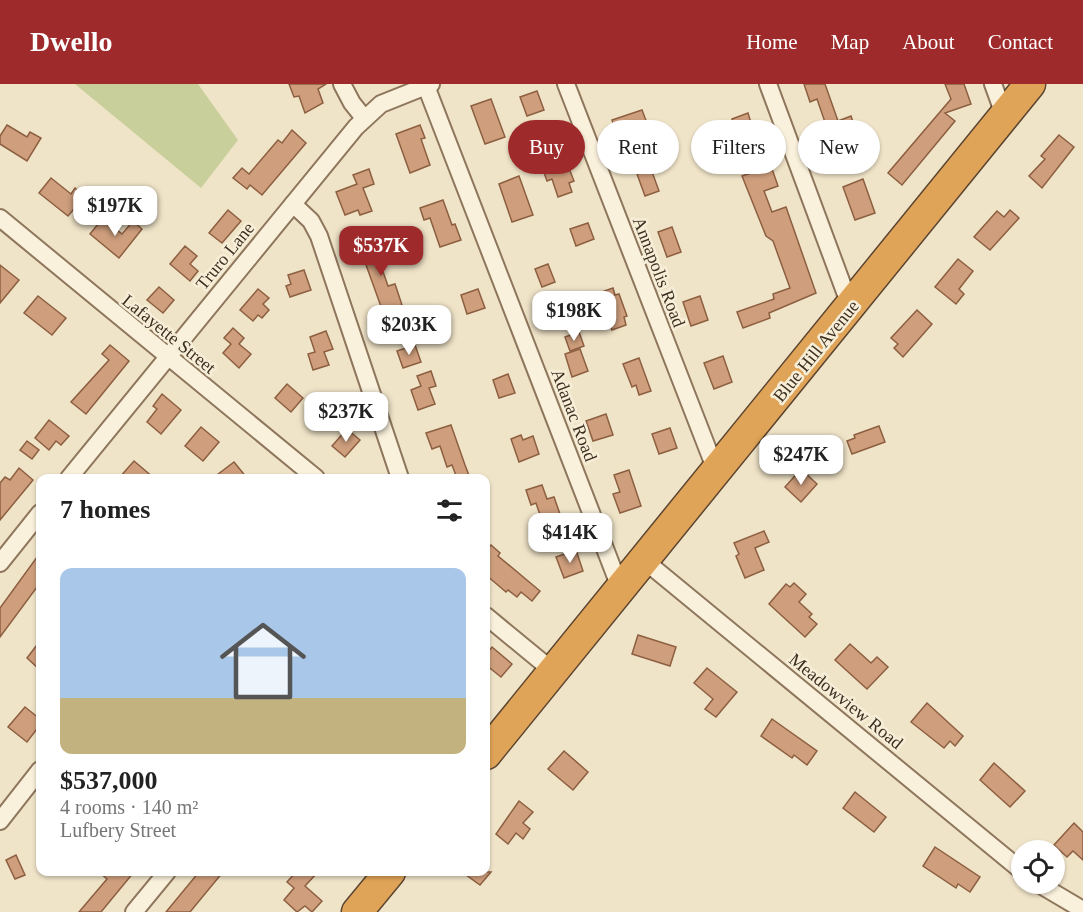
<!DOCTYPE html>
<meta charset="utf-8">
<style>
:root{--surface:#fff;--page:#f2f2f2;--text:#222;--muted:#767676;--line:#e0e0e0;--accent:#9e2a2b}
body{margin:0;font-family:Georgia,serif;background:var(--page);color:var(--text);height:100vh;display:flex;flex-direction:column;font-size:22px;white-space:nowrap}
*{box-sizing:border-box;margin:0}
p{font-size:20px;color:var(--muted)}
.icon{flex:none;width:33px;height:33px;fill:none;stroke:currentColor;stroke-width:2;stroke-linecap:round;stroke-linejoin:round}
.map{position:relative;flex:1;overflow:hidden}
.details{position:absolute;left:36px;top:390px;width:454px;height:402px;display:flex;flex-direction:column;background:var(--surface);border-radius:12px;box-shadow:0 2px 4px #0004}
.details>*{flex:none}
.top-card{position:absolute;left:508px;top:36px;width:484px;height:54px;display:flex;gap:12px}
.buttons{position:absolute;left:1011px;top:756px;display:grid;gap:12px}
.buttons a{display:grid;place-items:center;width:54px;height:54px;border-radius:50%;background:var(--surface);box-shadow:0 2px 4px #0004;font-size:30px}
.price{position:absolute;translate:-50% -51px;padding:0 14px;border-radius:12px;background:#fff;color:#222;font-size:20px;line-height:39px;filter:drop-shadow(0 2px 3px #0008)}
.price::after{content:'';position:absolute;left:50%;top:36px;width:18px;height:14px;margin-left:-9px;background:inherit;clip-path:polygon(0 0,100% 0,50% 100%)}
.price.selected{background:var(--accent);color:#fff}
ul{padding:0;list-style:none}
li{display:grid;align-content:center;gap:12px;height:318px;padding:0 24px}
li+li{border-top:2px solid var(--line)}
li span{display:grid;place-items:center;height:186px;border-radius:12px;color:#555}
li>.icon{margin-inline-start:auto}
span .icon{width:108px;height:108px;fill:#fffc;stroke-width:1}
li b{font-size:26px}
h2{display:flex;justify-content:space-between;align-items:center;height:72px;padding:0 24px;font-size:26px}
.tag{padding:0 21px;border-radius:27px;background:var(--surface);box-shadow:0 2px 4px #0004;font-size:21px;line-height:54px}
.tag.selected{background:var(--accent);color:#fff}
header{display:flex;align-items:center;gap:36px;box-sizing:border-box;height:84px;padding:0 30px;background:var(--accent);color:#fff}
header strong{font-size:28px}
nav{display:flex;gap:33px;margin-inline-start:auto;font-size:21px}
.map>svg:first-child{display:block}
.green{fill:#c9cf9b}
.building{fill:#cf9f7d;stroke:#8d5f41;stroke-width:1.5}
.lines{fill:none;stroke-linecap:round;stroke-linejoin:round}
.street-casing{stroke:#8d765c;stroke-width:20}
.highway-casing{stroke:#5b4430;stroke-width:33}
.street{stroke:#faf1dc;stroke-width:16}
.highway{stroke:#e0a458;stroke-width:30}
.labels{text-anchor:middle;stroke-width:5;stroke-linejoin:round;paint-order:stroke}
.street-label{font-size:18px;fill:#3d2e20;stroke:#f7eed8}
</style>
<header>
<strong>Dwello</strong>
<nav><a>Home</a><a>Map</a><a>About</a><a>Contact</a></nav>
</header>
<div class="map">
<svg width="1083" height="828" viewBox="0 0 1083 828">
<rect width="100%" height="100%" fill="#f0e4c8"/>
<path class="green" d="M75,0H198L238,56L201,104Z"/>
<g class="building">
<path d="M289,0H326L318,5L323,19L305,29L299,12L294,13Z"/>
<path d="M804,0H825L838,37L851,32L862,66L849,55L829,62L822,43L826,41L817,15L810,18Z"/>
<path d="M945,0H964L971,20L945,29L955,37L902,101L888,89L951,15Z"/>
<path d="M537,7L544,26L527,32L520,13Z"/>
<path d="M491,15L505,53L485,60L471,22Z"/>
<path d="M642,26L647,39L637,42L639,49L619,56L612,36Z"/>
<path d="M748,29L754,49L738,55L732,35Z"/>
<path d="M7,41L27,53L30,48L41,54L27,77L0,60V52Z"/>
<path d="M420,41L425,54L421,55L430,81L410,89L396,50Z"/>
<path d="M292,46L306,59L262,111L250,101L247,105L233,94L242,84L249,90L278,56L282,59Z"/>
<path d="M1059,51L1074,63L1042,104L1029,92L1045,75L1041,72Z"/>
<path d="M558,77L559,82L567,79L574,97L569,99L572,108L558,113L552,95L547,97L542,83Z"/>
<path d="M771,82L778,102L764,107L772,128L786,123L816,209L769,229L770,234L743,244L737,228L774,215L773,210L790,204L773,157L766,152L742,92Z"/>
<path d="M369,85L374,100L363,104L372,127L360,131L358,126L345,131L336,108L357,100L353,91Z"/>
<path d="M651,85L659,107L645,112L637,90Z"/>
<path d="M519,92L533,131L512,138L499,100Z"/>
<path d="M51,94L71,110L75,104L85,112L68,132L39,109Z"/>
<path d="M863,95L875,129L855,136L843,103Z"/>
<path d="M443,116L452,141L455,140L461,156L440,163L430,134L424,136L420,124Z"/>
<path d="M228,126L241,137L222,159L209,149Z"/>
<path d="M1010,126L1019,134L990,166L974,153L997,127L1004,133Z"/>
<path d="M103,134L122,150L133,137L142,145L119,174L90,150Z"/>
<path d="M588,139L594,155L576,162L570,145Z"/>
<path d="M672,143L681,168L667,173L658,148Z"/>
<path d="M385,158L390,172L379,176L388,202L395,200L402,221L383,228L361,167Z"/>
<path d="M185,162L197,172L190,180L198,187L190,197L170,180Z"/>
<path d="M958,175L973,187L959,205L964,210L956,220L935,203Z"/>
<path d="M548,180L555,198L542,203L535,185Z"/>
<path d="M0,181L19,196L0,219Z"/>
<path d="M304,186L311,206L290,213L286,202L291,200L288,191Z"/>
<path d="M159,203L174,216L163,229L147,216Z"/>
<path d="M613,204L615,211L619,210L627,232L624,233L626,241L612,246L599,209Z"/>
<path d="M258,205L269,214L263,220L269,226L262,234L258,231L253,237L240,226Z"/>
<path d="M478,205L485,224L467,230L461,211Z"/>
<path d="M38,212L66,234L52,251L24,229Z"/>
<path d="M700,212L708,236L691,242L683,218Z"/>
<path d="M917,226L932,240L903,273L894,264L898,260L891,254Z"/>
<path d="M233,244L244,254L239,260L251,270L239,284L223,269L231,260L224,254Z"/>
<path d="M326,247L333,265L324,268L329,281L313,286L308,270L315,268L310,253Z"/>
<path d="M579,248L584,262L570,267L565,253Z"/>
<path d="M110,261L129,277L86,330L71,318L109,276L102,270Z"/>
<path d="M415,261L421,278L403,284L397,267Z"/>
<path d="M580,265L588,287L572,293L565,270Z"/>
<path d="M723,272L732,298L714,305L704,279Z"/>
<path d="M639,274L651,307L639,311L636,301L632,303L623,280Z"/>
<path d="M431,287L436,302L429,304L435,320L418,326L411,306L421,302L417,292Z"/>
<path d="M508,290L515,309L499,314L493,296Z"/>
<path d="M287,300L303,314L291,328L275,314Z"/>
<path d="M162,310L181,326L161,350L147,338L157,325L153,322Z"/>
<path d="M606,330L613,351L593,357L586,337Z"/>
<path d="M49,336L69,352L61,361L56,357L49,366L35,354Z"/>
<path d="M451,341L465,381L470,394H457L452,381L447,383L440,362L432,365L426,349Z"/>
<path d="M879,342L885,358L852,370L847,357L855,354L854,351Z"/>
<path d="M201,343L219,358L203,377L185,362Z"/>
<path d="M670,344L677,364L659,370L652,350Z"/>
<path d="M347,345L360,356L345,373L332,362Z"/>
<path d="M521,351L523,356L533,352L539,370L519,378L511,355Z"/>
<path d="M27,357L39,366L32,375L20,366Z"/>
<path d="M134,377L154,394H119Z"/>
<path d="M234,378L247,394H213Z"/>
<path d="M19,384L33,396L0,436V399L5,393L10,396Z"/>
<path d="M801,385L817,400L801,418L785,403Z"/>
<path d="M629,386L641,422L620,429L613,410L620,408L614,391Z"/>
<path d="M542,401L547,415L554,413L561,433L543,440L536,419L531,421L526,406Z"/>
<path d="M764,447L769,458L755,464L764,486L745,494L736,472L739,470L734,459Z"/>
<path d="M491,461L500,469L498,472L540,507L532,517L521,508L517,513L508,506L506,508L486,491V462L489,464Z"/>
<path d="M576,466L583,487L564,494L556,473Z"/>
<path d="M40,469V499L0,553V524Z"/>
<path d="M794,499L806,510L799,518L812,530L809,533L817,540L805,553L769,520L786,500L790,503Z"/>
<path d="M638,551L676,563L670,582L632,570Z"/>
<path d="M40,557V586L27,574Z"/>
<path d="M850,560L871,579L877,573L888,583L867,605L835,576Z"/>
<path d="M492,563L512,580L501,593L486,581V571Z"/>
<path d="M707,584L737,608L716,633L705,625L713,615L694,599Z"/>
<path d="M927,619L963,652L955,662L950,657L944,664L911,638Z"/>
<path d="M25,623L40,635V641L27,658L8,643Z"/>
<path d="M772,635L817,667L807,681L794,671L792,674L761,652Z"/>
<path d="M564,667L588,688L573,706L548,685Z"/>
<path d="M994,679L1025,707L1010,723L980,696Z"/>
<path d="M855,708L886,733L874,748L843,724Z"/>
<path d="M519,717L533,728L523,739L530,745L523,755L516,749L508,760L496,750Z"/>
<path d="M1074,739L1083,748V776L1073,767L1067,773L1054,761Z"/>
<path d="M935,763L980,793L970,808L958,800L956,804L923,782Z"/>
<path d="M16,771L25,791L15,795L6,776Z"/>
<path d="M99,788H134L101,828H79L107,795Z"/>
<path d="M199,788H223L190,828H166Z"/>
<path d="M296,788H318L305,802L322,817L312,828L305,822L297,828L284,816L294,804L287,798Z"/>
<path d="M462,788H491L480,801Z"/>
</g>
<g class="lines">
<defs>
<g id="street">
<path d="M342,0L352,19L364,34"/>
<path d="M566,0L717,389"/>
<path d="M768,0L851,224"/>
<path d="M993,0L1005,33"/>
<path d="M426,2L621,506"/>
<path d="M293,120L311,137L319,152L400,394"/>
<path d="M0,134L316,394"/>
<path d="M69,394L356,43L381,20L431,0"/>
<path d="M645,477L1022,787"/>
<path d="M0,479L40,429"/>
<path d="M486,532L554,588"/>
<path d="M0,737L40,686"/>
<path d="M1039,800L1083,826"/>
<path d="M134,828L167,788"/>
</g>
<g id="highway">
<path d="M486,670L1030,0"/>
<path d="M357,828L390,788"/>
</g>
</defs>
<use href="#street" class="street-casing"/>
<use href="#highway" class="highway-casing"/>
<use href="#street" class="street"/>
<use href="#highway" class="highway"/>
</g>
<g class="labels">
<g class="street-label">
<text transform="translate(225 172) rotate(-51)" y="6">Truro Lane</text>
<text transform="translate(659 188) rotate(69)" y="6">Annapolis Road</text>
<text transform="translate(169 250) rotate(39)" y="6">Lafayette Street</text>
<text transform="translate(816 267) rotate(-51)" y="6">Blue Hill Avenue</text>
<text transform="translate(574 331) rotate(69)" y="6">Adanac Road</text>
<text transform="translate(846 617) rotate(39)" y="6">Meadowview Road</text>
</g>
</g>
</svg>
<div class="buttons">
<a><svg class="icon" aria-label="locate" viewBox="0 0 24 24"><circle cx="12" cy="12" r="6"/><path d="M12 2v4M12 18v4M2 12h4M18 12h4"/></svg></a>
</div>
<b class="price" style="left:115px;top:153px">$197K</b>
<b class="price selected" style="left:381px;top:193px">$537K</b>
<b class="price" style="left:574px;top:258px">$198K</b>
<b class="price" style="left:409px;top:272px">$203K</b>
<b class="price" style="left:346px;top:359px">$237K</b>
<b class="price" style="left:801px;top:402px">$247K</b>
<b class="price" style="left:570px;top:480px">$414K</b>
<div class="top-card">
<a class="tag selected">Buy</a>
<a class="tag">Rent</a>
<a class="tag">Filters</a>
<a class="tag">New</a>
</div>
<section class="details">
<h2>7 homes<svg class="icon" aria-label="filters" viewBox="0 0 24 24"><path d="M4 7h16M4 17h16"/><circle cx="9" cy="7" r="2"/><circle cx="15" cy="17" r="2"/></svg></h2>
<ul>
<li><span style="background:linear-gradient(#a9c7e8 70%,#c2b280 0)"><svg class="icon" aria-label="home" viewBox="0 0 24 24"><path d="M3 11l9-7 9 7M6 9v11h12V9"/></svg></span><div><b>$537,000</b><p>4 rooms · 140 m²</p><p>Lufbery Street</p></div></li>
</ul>
</section>
</div>
